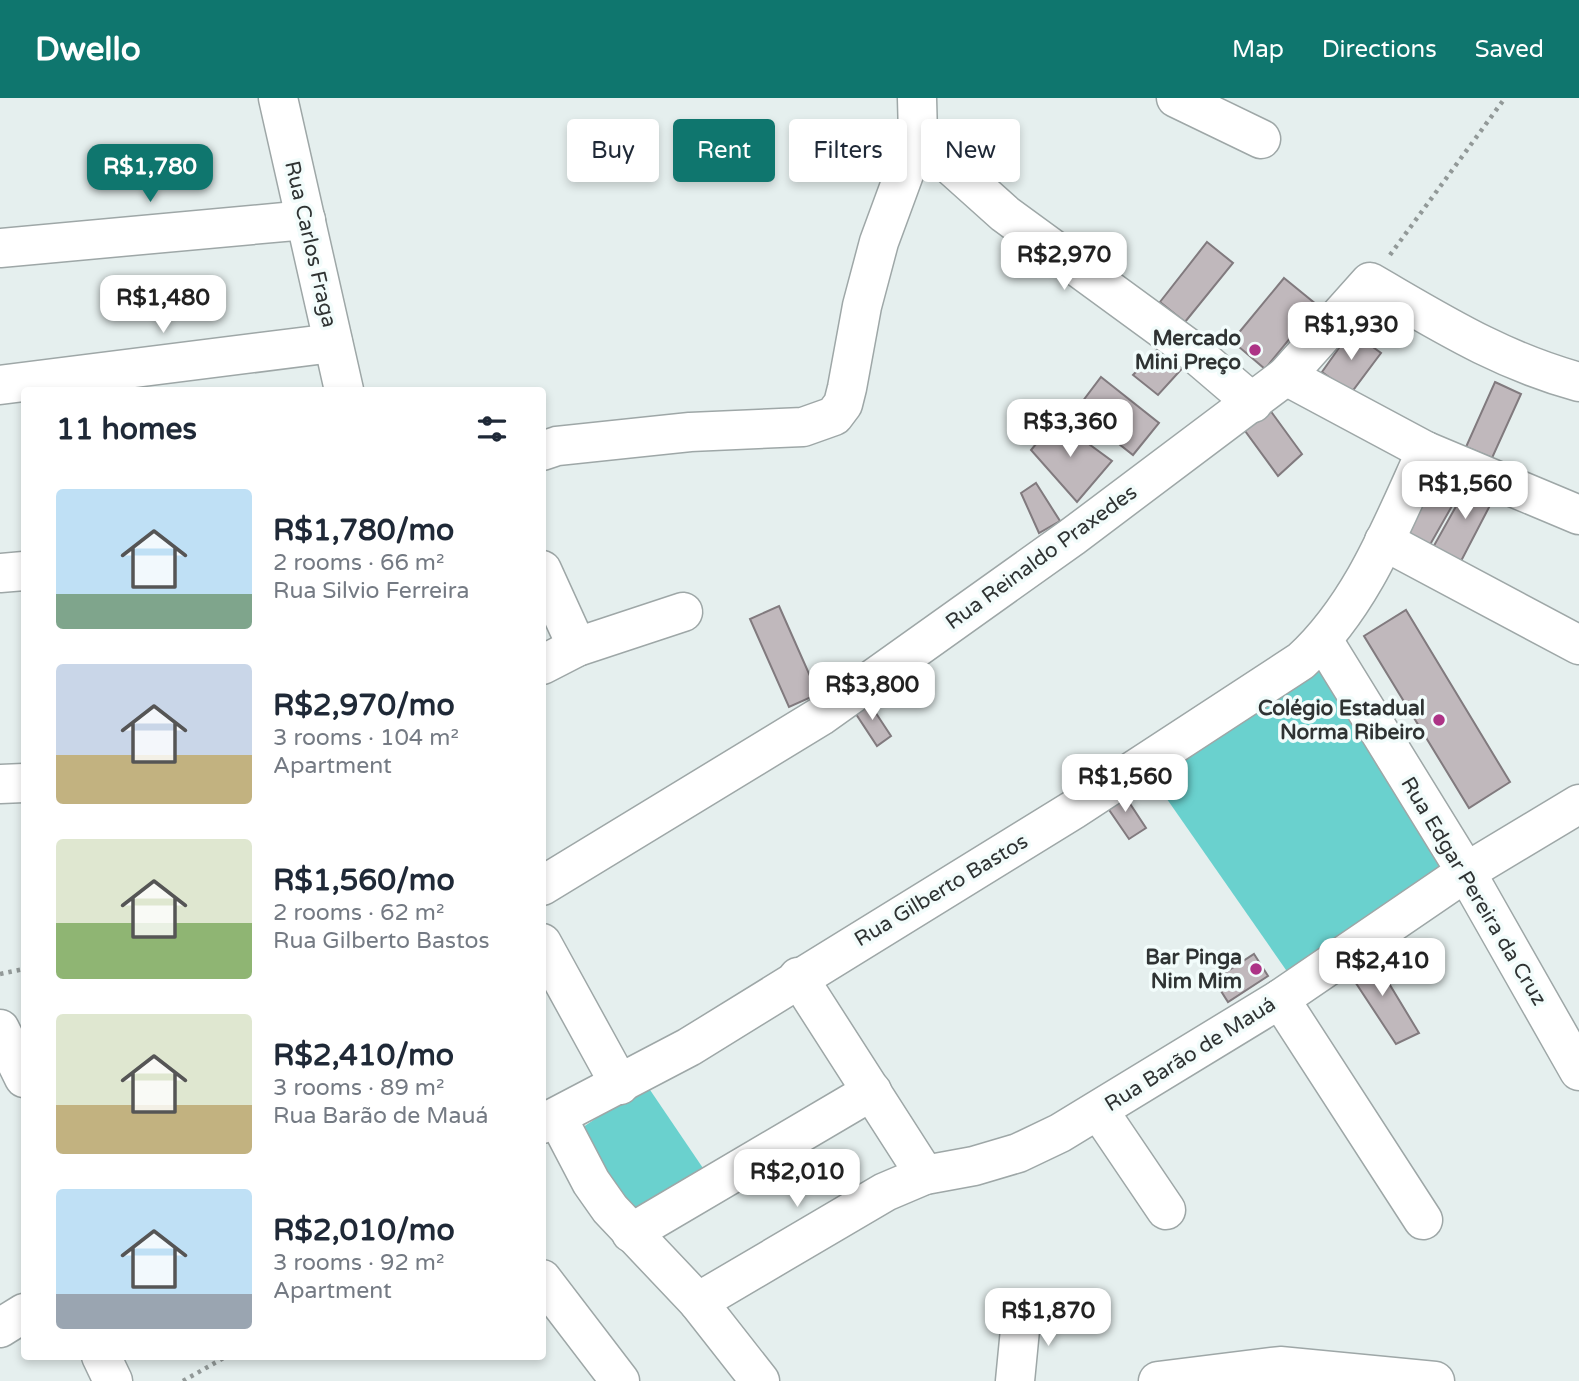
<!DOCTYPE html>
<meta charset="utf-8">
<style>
:root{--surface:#fff;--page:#f2f2f3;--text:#1f2937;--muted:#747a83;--accent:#0f766e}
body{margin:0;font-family:"Varela Round",sans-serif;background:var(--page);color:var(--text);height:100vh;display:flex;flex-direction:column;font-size:26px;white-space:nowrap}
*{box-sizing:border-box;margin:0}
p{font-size:23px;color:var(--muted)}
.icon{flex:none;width:38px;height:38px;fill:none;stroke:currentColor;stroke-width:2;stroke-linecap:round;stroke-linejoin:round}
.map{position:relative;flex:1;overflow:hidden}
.drawer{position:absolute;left:21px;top:289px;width:525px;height:973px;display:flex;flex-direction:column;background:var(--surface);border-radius:7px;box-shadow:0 4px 10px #0003}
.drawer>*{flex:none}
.hud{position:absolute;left:567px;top:21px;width:665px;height:63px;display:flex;gap:14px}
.price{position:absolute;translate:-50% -60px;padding:0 16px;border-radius:14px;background:#fff;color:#222;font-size:23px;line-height:46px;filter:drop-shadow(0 2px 4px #0008)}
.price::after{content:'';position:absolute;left:50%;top:42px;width:21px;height:16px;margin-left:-10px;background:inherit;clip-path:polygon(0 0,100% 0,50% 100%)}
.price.current{background:var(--accent);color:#fff}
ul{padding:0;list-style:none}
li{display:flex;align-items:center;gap:21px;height:175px;padding:0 35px}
li span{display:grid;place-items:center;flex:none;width:196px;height:140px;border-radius:7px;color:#555}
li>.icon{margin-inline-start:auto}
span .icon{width:84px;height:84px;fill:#fffc;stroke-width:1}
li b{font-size:30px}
h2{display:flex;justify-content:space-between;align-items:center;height:84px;padding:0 35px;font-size:30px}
.chip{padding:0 24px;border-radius:7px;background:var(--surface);box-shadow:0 4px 10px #0003;font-size:24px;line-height:63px}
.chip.current{background:var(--accent);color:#fff}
header{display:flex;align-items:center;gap:42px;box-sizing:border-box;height:98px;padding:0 35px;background:var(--accent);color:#fff}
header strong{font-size:33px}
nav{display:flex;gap:38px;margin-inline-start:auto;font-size:24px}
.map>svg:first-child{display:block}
.green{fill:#6ad1ce}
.building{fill:#c0b8bc;stroke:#817a7e;stroke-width:2}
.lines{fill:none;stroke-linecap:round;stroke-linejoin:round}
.minor-casing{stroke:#9ea7a7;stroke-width:41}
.path{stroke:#929998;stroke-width:4.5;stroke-dasharray:3.5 5;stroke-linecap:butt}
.minor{stroke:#fff;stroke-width:38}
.poi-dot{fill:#ad3386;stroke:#f2fcfb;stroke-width:2.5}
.labels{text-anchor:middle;stroke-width:7;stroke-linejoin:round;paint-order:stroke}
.street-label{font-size:21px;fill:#2f3333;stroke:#f2fcfb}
.poi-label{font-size:21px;font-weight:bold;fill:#2f3333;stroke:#f2fcfb;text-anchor:end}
</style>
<header>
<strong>Dwello</strong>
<nav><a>Map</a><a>Directions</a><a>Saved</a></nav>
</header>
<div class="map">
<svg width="1579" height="1283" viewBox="0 0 1579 1283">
<rect width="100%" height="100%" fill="#e5efee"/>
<g class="green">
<path d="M1320,573L1450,776L1293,882L1153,681Z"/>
<path d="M646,986L709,1079L641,1119L576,1034Z"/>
</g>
<g class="building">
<path d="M1207,144L1233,165L1185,224L1160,204Z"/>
<path d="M1284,180L1317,207L1265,271L1232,243Z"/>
<path d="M1351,233L1381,255L1351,295L1322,274Z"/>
<path d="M1163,246L1187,265L1158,297L1133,277Z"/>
<path d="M1101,279L1159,325L1133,357L1076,312Z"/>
<path d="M1495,284L1521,296L1492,360L1466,349Z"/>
<path d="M1267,308L1302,356L1278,378L1240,326Z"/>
<path d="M1056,322L1112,363L1077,404L1031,352Z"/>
<path d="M1440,364L1469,378L1427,452L1399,437Z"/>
<path d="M1473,378L1498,392L1459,467L1431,453Z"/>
<path d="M1036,385L1060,423L1039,435L1021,395Z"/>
<path d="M779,508L818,596L789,609L750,521Z"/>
<path d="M1406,512L1510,684L1469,710L1364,538Z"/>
<path d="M866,600L891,638L877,648L852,610Z"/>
<path d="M1121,692L1146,730L1129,741L1103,703Z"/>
<path d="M1370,854L1419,935L1396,946L1346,870Z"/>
<path d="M1254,856L1268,878L1228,904L1214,882Z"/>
</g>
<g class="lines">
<defs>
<g id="minor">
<path d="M278,0L344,292"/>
<path d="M1176,0L1261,41"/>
<path d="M918,38L1005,116L1191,252L1253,305"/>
<path d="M0,150L306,122"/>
<path d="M1286,278L1426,353L1579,417"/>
<path d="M0,287L333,245"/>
<path d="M542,353L557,348L690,334L803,329L834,318L843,306L847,290L862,208L879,144L918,38L917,0"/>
<path d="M1384,443L1579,547"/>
<path d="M542,472L577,549"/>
<path d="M0,475L24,473"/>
<path d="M1323,542L1466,774L1579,973"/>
<path d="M542,567L577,549L683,514"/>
<path d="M0,686L24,685"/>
<path d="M542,788L821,618L1072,439L1286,278L1370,184C1441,225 1499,262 1579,284"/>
<path d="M542,845L620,987"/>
<path d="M798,879L925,1077"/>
<path d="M1280,901L1423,1122"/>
<path d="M0,931L24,980"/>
<path d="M1099,1013L1166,1112"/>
<path d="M557,1019L591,1084L610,1111L698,1204L760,1283"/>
<path d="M542,1026L689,949L1073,712L1301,563C1362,507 1392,427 1426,353"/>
<path d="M631,1135L872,993"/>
<path d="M542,1181L620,1283"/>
<path d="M698,1204L885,1094L925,1077L974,1068L1018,1055L1060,1035L1280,901L1466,774L1579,706"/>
<path d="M0,1230L24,1215"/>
<path d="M101,1258L113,1283"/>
<path d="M1015,1283L1022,1211"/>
<path d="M1158,1283L1280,1268L1435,1283"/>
</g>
</defs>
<use href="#minor" class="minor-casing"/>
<g class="path">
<path d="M1390,157L1505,0"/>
<path d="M0,876L24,871"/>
<path d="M183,1283L227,1258"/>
</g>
<use href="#minor" class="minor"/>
</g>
<g class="poi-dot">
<circle cx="1255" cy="252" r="7"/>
<circle cx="1439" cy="622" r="7"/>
<circle cx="1256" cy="871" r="7"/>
</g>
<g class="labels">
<g class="street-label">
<text transform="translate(311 146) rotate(77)" y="7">Rua Carlos Fraga</text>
<text transform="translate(1041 459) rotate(-36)" y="7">Rua Reinaldo Praxedes</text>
<text transform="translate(941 792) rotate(-31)" y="7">Rua Gilberto Bastos</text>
<text transform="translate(1474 793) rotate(59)" y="7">Rua Edgar Pereira da Cruz</text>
<text transform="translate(1190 956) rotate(-32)" y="7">Rua Barão de Mauá</text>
</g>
<g class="poi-label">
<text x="1241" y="247">Mercado<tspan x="1241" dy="24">Mini Preço</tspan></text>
<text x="1425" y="617">Colégio Estadual<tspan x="1425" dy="24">Norma Ribeiro</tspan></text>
<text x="1242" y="866">Bar Pinga<tspan x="1242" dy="24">Nim Mim</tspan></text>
</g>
</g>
</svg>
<b class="price current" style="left:150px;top:106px">R$1,780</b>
<b class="price" style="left:1064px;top:194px">R$2,970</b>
<b class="price" style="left:163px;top:237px">R$1,480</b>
<b class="price" style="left:1351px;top:264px">R$1,930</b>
<b class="price" style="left:1070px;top:361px">R$3,360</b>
<b class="price" style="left:1465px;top:423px">R$1,560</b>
<b class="price" style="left:872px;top:624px">R$3,800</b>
<b class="price" style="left:1125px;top:716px">R$1,560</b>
<b class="price" style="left:1382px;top:900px">R$2,410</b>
<b class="price" style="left:797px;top:1111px">R$2,010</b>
<b class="price" style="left:1048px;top:1250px">R$1,870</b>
<div class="hud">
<a class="chip">Buy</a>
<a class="chip current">Rent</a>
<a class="chip">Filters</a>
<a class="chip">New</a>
</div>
<section class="drawer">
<h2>11 homes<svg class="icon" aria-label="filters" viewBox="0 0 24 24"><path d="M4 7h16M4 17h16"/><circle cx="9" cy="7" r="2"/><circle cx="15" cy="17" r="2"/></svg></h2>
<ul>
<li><span style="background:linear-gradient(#bfe0f5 75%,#7fa58c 0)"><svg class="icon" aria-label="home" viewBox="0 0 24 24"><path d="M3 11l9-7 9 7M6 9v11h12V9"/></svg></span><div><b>R$1,780/mo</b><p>2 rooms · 66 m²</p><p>Rua Silvio Ferreira</p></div></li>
<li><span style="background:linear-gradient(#c9d6e8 65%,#c2b280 0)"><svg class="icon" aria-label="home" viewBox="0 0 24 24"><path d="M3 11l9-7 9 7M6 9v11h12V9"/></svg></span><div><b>R$2,970/mo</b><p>3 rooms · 104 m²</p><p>Apartment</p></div></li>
<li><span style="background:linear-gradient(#dfe7d0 60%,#8fb573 0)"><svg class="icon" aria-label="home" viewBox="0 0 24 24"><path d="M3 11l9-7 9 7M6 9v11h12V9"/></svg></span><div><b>R$1,560/mo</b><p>2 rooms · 62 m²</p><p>Rua Gilberto Bastos</p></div></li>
<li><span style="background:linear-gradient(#dfe7d0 65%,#c2b280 0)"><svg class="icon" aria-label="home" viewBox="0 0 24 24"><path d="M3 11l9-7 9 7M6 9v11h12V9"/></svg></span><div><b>R$2,410/mo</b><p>3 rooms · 89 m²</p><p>Rua Barão de Mauá</p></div></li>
<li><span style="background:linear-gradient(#bfe0f5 75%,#9aa5b1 0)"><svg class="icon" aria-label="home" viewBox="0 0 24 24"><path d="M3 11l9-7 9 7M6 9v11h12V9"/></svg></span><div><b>R$2,010/mo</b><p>3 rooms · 92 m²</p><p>Apartment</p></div></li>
</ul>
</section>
</div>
